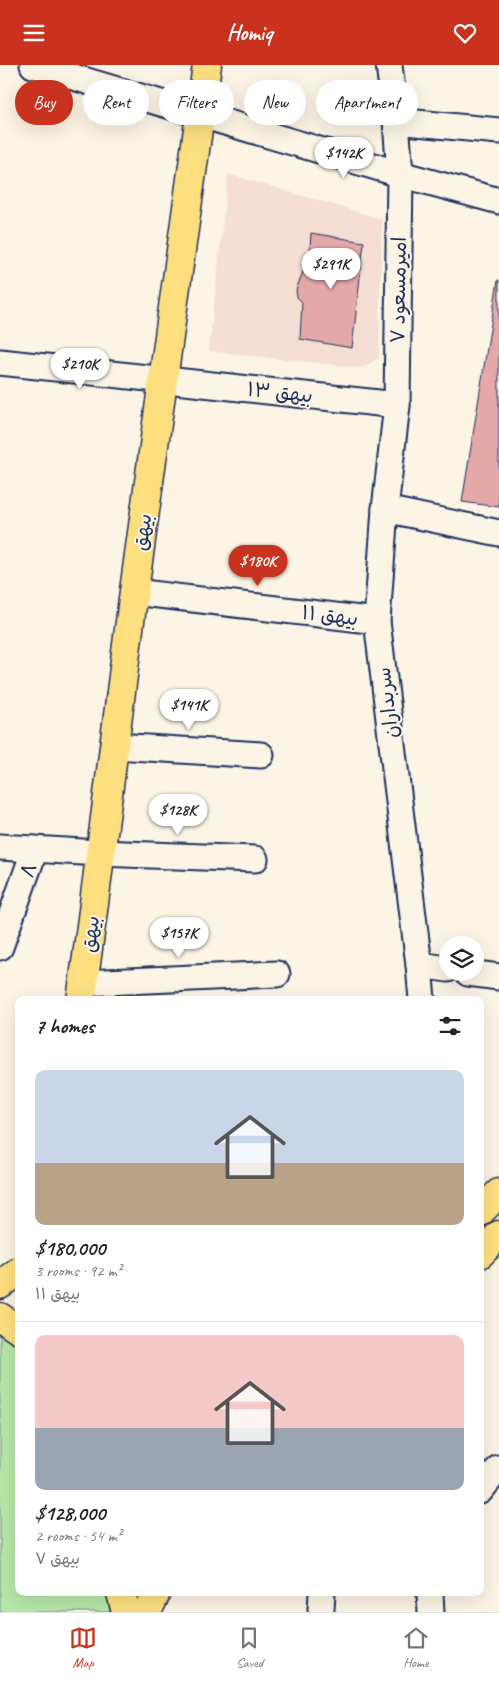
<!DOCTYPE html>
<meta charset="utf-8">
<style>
:root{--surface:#fff;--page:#f6f6f6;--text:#222;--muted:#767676;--line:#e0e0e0;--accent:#c8321e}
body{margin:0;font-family:Caveat,"Playpen Sans Arabic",sans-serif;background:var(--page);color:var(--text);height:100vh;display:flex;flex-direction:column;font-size:19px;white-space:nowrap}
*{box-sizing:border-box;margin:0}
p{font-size:16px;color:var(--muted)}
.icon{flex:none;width:28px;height:28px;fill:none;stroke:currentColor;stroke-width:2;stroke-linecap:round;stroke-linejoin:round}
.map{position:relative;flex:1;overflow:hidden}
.sheet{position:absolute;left:15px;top:931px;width:469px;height:600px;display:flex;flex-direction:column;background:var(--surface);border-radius:10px;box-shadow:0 5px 20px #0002}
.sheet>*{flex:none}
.guide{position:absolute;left:15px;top:15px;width:470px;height:45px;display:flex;gap:10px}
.fabs{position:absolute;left:439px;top:871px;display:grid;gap:10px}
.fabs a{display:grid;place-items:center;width:45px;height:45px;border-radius:50%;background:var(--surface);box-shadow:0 5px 20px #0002;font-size:25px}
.price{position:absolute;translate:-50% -42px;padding:0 11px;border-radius:18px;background:#fff;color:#222;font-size:16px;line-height:32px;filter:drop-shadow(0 1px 2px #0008)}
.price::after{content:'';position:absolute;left:50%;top:30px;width:15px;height:11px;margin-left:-8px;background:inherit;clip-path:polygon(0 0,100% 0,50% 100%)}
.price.active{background:var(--accent);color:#fff}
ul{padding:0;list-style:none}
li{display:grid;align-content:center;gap:10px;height:265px;padding:0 20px}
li+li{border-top:1px solid var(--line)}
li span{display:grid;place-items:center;height:155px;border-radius:10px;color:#555}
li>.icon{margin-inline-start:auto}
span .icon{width:90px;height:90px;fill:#fffc;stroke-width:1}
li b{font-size:21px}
h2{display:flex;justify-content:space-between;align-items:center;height:60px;padding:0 20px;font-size:21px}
.chip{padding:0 18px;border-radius:22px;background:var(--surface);box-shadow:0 5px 20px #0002;font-size:18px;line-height:45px}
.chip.active{background:var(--accent);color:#fff}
header{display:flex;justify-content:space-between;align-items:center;height:65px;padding:0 20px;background:var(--accent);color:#fff;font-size:22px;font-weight:700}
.dock{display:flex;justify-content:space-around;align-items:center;height:70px;border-top:1px solid var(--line);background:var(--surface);font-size:14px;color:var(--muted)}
.dock a{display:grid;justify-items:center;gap:2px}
.dock .active{color:var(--accent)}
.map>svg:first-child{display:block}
.built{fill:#f5ded3}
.green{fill:#b8e8a8;stroke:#6a8c83}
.building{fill:#e4a9a8;stroke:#1b2f5e}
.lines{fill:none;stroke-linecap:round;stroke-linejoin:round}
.minor-casing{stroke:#1b2f5e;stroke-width:29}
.major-casing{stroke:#1b2f5e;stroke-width:31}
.minor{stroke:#fcf5e5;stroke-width:25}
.major{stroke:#fedf80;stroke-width:28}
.labels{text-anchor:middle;stroke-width:4;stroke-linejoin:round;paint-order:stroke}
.street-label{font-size:20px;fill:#1b2f5e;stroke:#fcf5e5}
</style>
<header><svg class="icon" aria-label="menu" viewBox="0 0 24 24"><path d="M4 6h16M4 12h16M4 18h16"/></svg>Homiq<svg class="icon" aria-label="heart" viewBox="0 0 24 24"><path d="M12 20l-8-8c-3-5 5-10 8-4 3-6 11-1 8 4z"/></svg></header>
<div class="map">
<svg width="499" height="1547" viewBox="0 0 499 1547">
<rect width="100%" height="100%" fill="#fcf5e5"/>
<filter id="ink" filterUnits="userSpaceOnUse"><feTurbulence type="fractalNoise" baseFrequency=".02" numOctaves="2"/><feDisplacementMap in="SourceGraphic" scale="10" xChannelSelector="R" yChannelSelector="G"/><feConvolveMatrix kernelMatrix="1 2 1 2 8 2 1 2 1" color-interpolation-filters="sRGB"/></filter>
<g filter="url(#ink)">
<path class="built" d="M228,109L382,154L379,293L362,303L209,286Z"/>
<path class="green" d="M0,1269L19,1276V1528H106L110,1547H0Z"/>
<g class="building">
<path d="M311,168L364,177L352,283L300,274L302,237L297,232L296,225L304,204L309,201Z"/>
<path d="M498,215H499V442L462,437Z"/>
</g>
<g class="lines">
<defs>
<g id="minor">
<path d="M33,0L400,109L499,136"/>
<path d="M389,0L396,56L400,109L397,340L385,444L377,556L419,900L422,935"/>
<path d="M396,56L499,66"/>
<path d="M0,297L397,340"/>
<path d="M385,444L499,468"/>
<path d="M134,527L377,556"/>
<path d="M115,681L261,690"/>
<path d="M0,782L99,788L255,794"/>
<path d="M0,882L35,784"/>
<path d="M419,900L448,904"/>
<path d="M468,908L499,912"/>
<path d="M84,918L277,909"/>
<path d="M480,1426L499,1403"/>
<path d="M430,1528L431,1547"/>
<path d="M321,1544L322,1528"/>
</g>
<g id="major">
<path d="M81,935C100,799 116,662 134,526C157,351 183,175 207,0"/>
<path d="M480,1147L499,1128"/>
<path d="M480,1189L499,1170"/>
<path d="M0,1220L19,1206"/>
<path d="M0,1252L19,1265"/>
<path d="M121,1528L126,1547"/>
<path d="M147,1547L156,1528"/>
</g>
</defs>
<use href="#minor" class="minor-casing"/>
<use href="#major" class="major-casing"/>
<use href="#minor" class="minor"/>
<use href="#major" class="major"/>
</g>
</g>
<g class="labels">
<g class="street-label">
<text transform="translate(398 225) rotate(-89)" y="7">امیرمسعود ۷</text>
<text transform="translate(280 327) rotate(6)" y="7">بیهق ۱۳</text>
<text transform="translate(142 467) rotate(-82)" y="7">بیهق</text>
<text transform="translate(330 550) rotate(7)" y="7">بیهق ۱۱</text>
<text transform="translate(387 638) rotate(-97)" y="7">سربداران</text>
<text transform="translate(28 805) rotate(-70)" y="7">۸</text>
<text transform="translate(90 869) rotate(-83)" y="7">بیهق</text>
</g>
</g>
</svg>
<div class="fabs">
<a><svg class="icon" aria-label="layers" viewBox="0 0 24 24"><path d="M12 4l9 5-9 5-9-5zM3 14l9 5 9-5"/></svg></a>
</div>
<b class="price" style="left:344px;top:114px">$142K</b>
<b class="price" style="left:331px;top:225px">$291K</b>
<b class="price" style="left:80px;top:325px">$210K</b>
<b class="price active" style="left:258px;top:522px">$180K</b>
<b class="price" style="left:189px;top:666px">$141K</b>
<b class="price" style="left:178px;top:771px">$128K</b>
<b class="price" style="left:179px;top:894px">$157K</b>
<div class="guide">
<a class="chip active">Buy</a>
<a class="chip">Rent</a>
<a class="chip">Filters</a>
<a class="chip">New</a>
<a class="chip">Apartment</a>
</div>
<section class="sheet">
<h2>7 homes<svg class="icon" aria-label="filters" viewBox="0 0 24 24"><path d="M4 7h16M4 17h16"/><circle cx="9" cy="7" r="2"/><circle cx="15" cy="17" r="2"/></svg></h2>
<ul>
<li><span style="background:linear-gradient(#c9d6e8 60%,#b9a48a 0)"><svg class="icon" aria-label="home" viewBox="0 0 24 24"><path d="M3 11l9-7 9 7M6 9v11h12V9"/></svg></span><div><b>$180,000</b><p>3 rooms · 92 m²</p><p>بیهق ۱۱</p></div></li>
<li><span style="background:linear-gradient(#f6c9c9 60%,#9aa5b1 0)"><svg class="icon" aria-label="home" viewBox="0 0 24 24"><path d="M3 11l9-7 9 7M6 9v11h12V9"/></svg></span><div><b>$128,000</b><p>2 rooms · 54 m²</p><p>بیهق ۷</p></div></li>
</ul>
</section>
</div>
<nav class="dock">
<a class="active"><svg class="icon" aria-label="map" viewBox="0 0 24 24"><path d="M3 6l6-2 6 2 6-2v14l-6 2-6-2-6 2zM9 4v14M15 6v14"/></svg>Map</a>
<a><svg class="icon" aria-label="saved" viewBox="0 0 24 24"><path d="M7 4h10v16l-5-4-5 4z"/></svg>Saved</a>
<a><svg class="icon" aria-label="home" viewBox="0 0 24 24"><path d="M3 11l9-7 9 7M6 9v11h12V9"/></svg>Home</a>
</nav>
